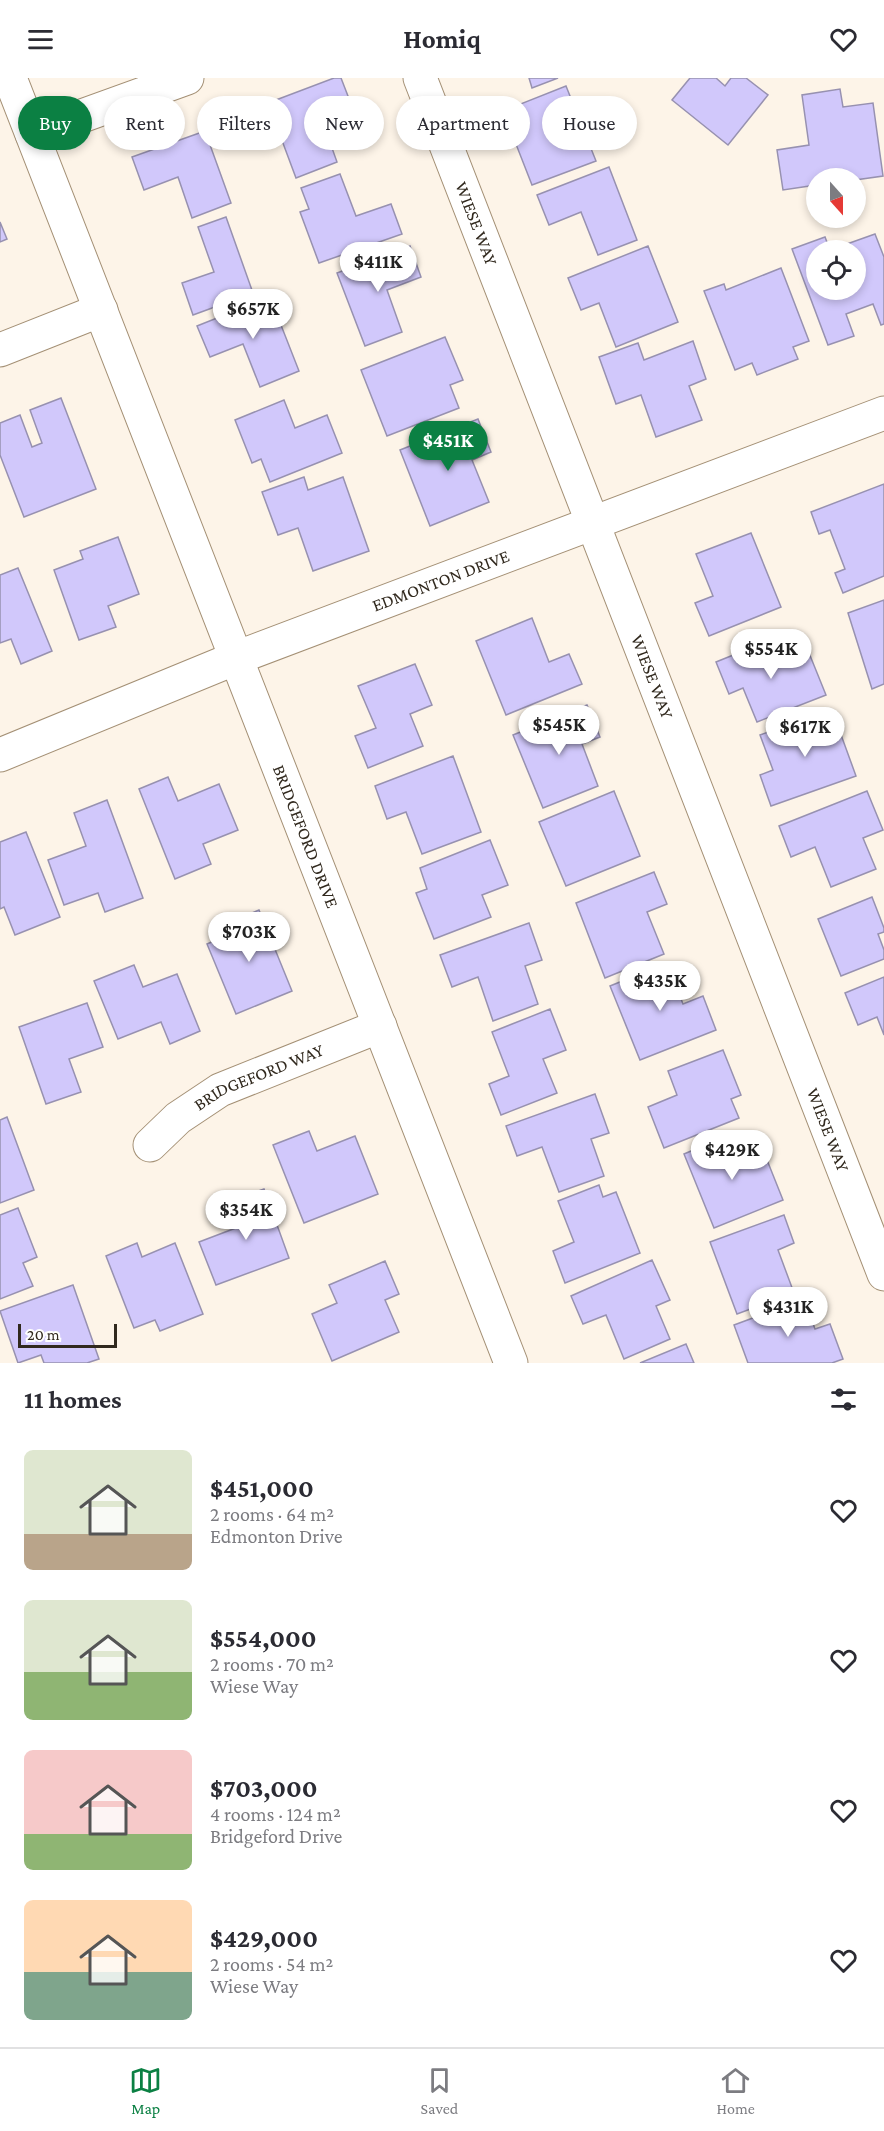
<!DOCTYPE html>
<meta charset="utf-8">
<style>
:root{--surface:#fff;--page:#f2f2f3;--text:#2b2b33;--muted:#7c7c81;--line:#e1e1e2;--accent:#0b8043}
body{margin:0;font-family:"Crimson Pro",serif;background:var(--page);color:var(--text);height:100vh;display:flex;flex-direction:column;font-size:22px;white-space:nowrap}
*{box-sizing:border-box;margin:0}
p{font-size:20px;color:var(--muted)}
.icon{flex:none;width:33px;height:33px;fill:none;stroke:currentColor;stroke-width:2;stroke-linecap:round;stroke-linejoin:round}
.map{position:relative;height:1285px;overflow:hidden}
.panel{display:flex;flex-direction:column;background:var(--surface);flex:1}
.panel>*{flex:none}
.hud{position:absolute;left:18px;top:18px;width:849px;height:54px;display:flex;gap:12px}
.needle{width:39px;rotate:159deg}
.controls{position:absolute;left:806px;top:90px;display:grid;gap:12px}
.controls a{display:grid;place-items:center;width:60px;height:60px;border-radius:50%;background:var(--surface);box-shadow:0 3px 9px #0003;font-size:30px}
.scale{position:absolute;left:18px;bottom:15px;width:99px;box-sizing:border-box;padding-left:6px;border:3px solid #31291e;border-top:0;font-size:16px;line-height:21px;white-space:nowrap;color:#31291e;-webkit-text-stroke:4px #fff;paint-order:stroke}
.price{position:absolute;translate:-50% -51px;padding:0 14px;border-radius:21px;background:#fff;color:#222;font-size:20px;line-height:39px;filter:drop-shadow(0 2px 3px #0008)}
.price::after{content:'';position:absolute;left:50%;top:36px;width:18px;height:14px;margin-left:-9px;background:inherit;clip-path:polygon(0 0,100% 0,50% 100%)}
.price.current{background:var(--accent);color:#fff}
ul{padding:0;list-style:none}
li{display:flex;align-items:center;gap:18px;height:150px;padding:0 24px}
li span{display:grid;place-items:center;flex:none;width:168px;height:120px;border-radius:9px;color:#555}
li>.icon{margin-inline-start:auto}
span .icon{width:72px;height:72px;fill:#fffc;stroke-width:1}
li b{font-size:26px}
h2{display:flex;justify-content:space-between;align-items:center;height:72px;padding:0 24px;font-size:26px}
.pill{padding:0 21px;border-radius:27px;background:var(--surface);box-shadow:0 3px 9px #0003;font-size:21px;line-height:54px}
.pill.current{background:var(--accent);color:#fff}
header{display:flex;justify-content:space-between;align-items:center;height:78px;padding:0 24px;background:var(--surface);font-size:27px;font-weight:700}
.tabs{display:flex;justify-content:space-around;align-items:center;height:84px;border-top:2px solid var(--line);background:var(--surface);font-size:16px;color:var(--muted)}
.tabs a{display:grid;justify-items:center;gap:3px}
.tabs .current{color:var(--accent)}
.map>svg:first-child{display:block}
.building{fill:#d1c8fb;stroke:#9791b0;stroke-width:1.5}
.lines{fill:none;stroke-linecap:round;stroke-linejoin:round}
.street-casing{stroke:#a49075;stroke-width:35}
.secondary-casing{stroke:#a49075;stroke-width:35}
.street{stroke:#fff;stroke-width:33}
.secondary{stroke:#fff;stroke-width:33}
.labels{text-anchor:middle;stroke-width:5;stroke-linejoin:round;paint-order:stroke}
.street-label{font-size:18px;fill:#31291e;stroke:#fff}
</style>
<header><svg class="icon" aria-label="menu" viewBox="0 0 24 24"><path d="M4 6h16M4 12h16M4 18h16"/></svg>Homiq<svg class="icon" aria-label="heart" viewBox="0 0 24 24"><path d="M12 20l-8-8c-3-5 5-10 8-4 3-6 11-1 8 4z"/></svg></header>
<div class="map">
<svg width="884" height="1285" viewBox="0 0 884 1285">
<rect width="100%" height="100%" fill="#fdf4e8"/>
<g class="building">
<path d="M334,0H341L353,31L322,42L337,84L296,100L268,25Z"/>
<path d="M529,0H558L532,10Z"/>
<path d="M690,0H716L725,8L731,0H746L768,17L728,67L672,22Z"/>
<path d="M566,8L596,83L532,107L503,33Z"/>
<path d="M840,11L843,29L873,25L883,98L855,102L816,100V107L783,112L777,72L809,67L802,17Z"/>
<path d="M205,53L231,125L192,140L178,99L144,112L132,79Z"/>
<path d="M609,89L637,162L598,177L581,134L549,147L537,117Z"/>
<path d="M340,96L356,138L391,126L402,156L319,185L300,134L309,131L301,110Z"/>
<path d="M226,139L253,215L193,237L182,205L214,194L198,149Z"/>
<path d="M0,144L7,161L0,164Z"/>
<path d="M875,156L884,179V246L881,247L873,226L846,236L854,258L828,267L792,171L825,159L830,172H816V212H855V172H830Z"/>
<path d="M410,168L421,199L387,212L402,254L365,268L337,195Z"/>
<path d="M648,168L678,244L616,269L599,225L581,232L568,200Z"/>
<path d="M781,190L809,263L793,269L798,281L757,297L752,285L735,292L704,213L724,206L726,212Z"/>
<path d="M270,219L299,293L260,309L243,266L210,279L197,248Z"/>
<path d="M445,259L463,302L450,307L459,330L387,358L361,292Z"/>
<path d="M693,263L706,301L689,308L702,342L656,359L641,317L616,326L599,279L638,265L644,282Z"/>
<path d="M61,320L96,411L24,439L0,377V345L20,337L32,369L42,365L30,332Z"/>
<path d="M284,322L295,350L327,337L342,375L270,404L261,381L252,385L235,342Z"/>
<path d="M478,341L491,374L472,382L489,424L430,448L400,372Z"/>
<path d="M304,399L308,412L343,399L369,473L313,493L298,450L278,457L262,414Z"/>
<path d="M884,406V498L843,515L835,495L845,491L830,452L819,456L811,434Z"/>
<path d="M751,455L781,529L709,558L695,525L713,518L696,476Z"/>
<path d="M118,459L139,516L108,528L116,549L79,562L54,492L83,481L80,473Z"/>
<path d="M18,490L52,573L21,586L11,561L0,565V497Z"/>
<path d="M884,522V606L872,611L848,535Z"/>
<path d="M532,540L549,584L569,576L582,606L506,637L476,563Z"/>
<path d="M773,561L783,586L809,575L826,617L757,644L743,610L729,616L716,584Z"/>
<path d="M415,586L432,627L410,636L423,668L368,690L355,658L376,650L358,608Z"/>
<path d="M587,627L600,659L582,666L598,708L543,730L513,657Z"/>
<path d="M832,632L856,698L771,728L760,697L773,692L760,657Z"/>
<path d="M453,678L481,754L422,776L406,734L387,741L375,708Z"/>
<path d="M168,699L178,723L219,706L238,752L203,766L211,786L175,801L139,711Z"/>
<path d="M614,713L640,778L566,808L539,744Z"/>
<path d="M867,713L883,752L863,760L876,791L831,809L815,769L791,779L779,748Z"/>
<path d="M107,722L143,820L105,834L98,815L64,827L48,782L86,768L74,735Z"/>
<path d="M26,754L60,839L15,857L4,829L0,831V764Z"/>
<path d="M490,762L508,807L482,817L491,839L434,861L416,815L427,811L420,790Z"/>
<path d="M654,794L667,826L647,834L664,876L605,900L576,825Z"/>
<path d="M872,819L884,850V854L878,856L884,872V881L841,898L818,841Z"/>
<path d="M259,832L292,913L236,936L207,866L228,857L223,847Z"/>
<path d="M529,845L542,882L525,888L538,926L493,943L478,899L452,909L440,877Z"/>
<path d="M667,885L683,926L703,918L716,952L640,982L610,908Z"/>
<path d="M134,887L143,909L177,896L200,953L170,966L161,944L118,961L94,903Z"/>
<path d="M884,899V957L877,939L858,947L845,915Z"/>
<path d="M87,925L103,969L69,981L81,1014L46,1026L19,949Z"/>
<path d="M550,931L566,972L543,981L557,1015L501,1037L489,1006L509,998L492,954Z"/>
<path d="M723,972L741,1017L731,1021L739,1040L664,1070L648,1029L677,1017L668,993Z"/>
<path d="M595,1016L609,1055L591,1061L604,1098L559,1114L542,1069L517,1078L506,1048Z"/>
<path d="M7,1039L34,1112L0,1125V1042Z"/>
<path d="M309,1053L317,1073L355,1058L378,1116L304,1145L273,1067Z"/>
<path d="M734,1055L746,1085L765,1077L783,1122L714,1150L684,1076Z"/>
<path d="M599,1107L603,1119L616,1114L640,1175L565,1205L553,1173L574,1164L558,1123Z"/>
<path d="M264,1111L289,1180L216,1207L199,1164L241,1148L231,1123Z"/>
<path d="M18,1130L37,1179L23,1185L33,1208L0,1221V1137Z"/>
<path d="M784,1137L794,1165L778,1172L794,1215L737,1236L710,1164Z"/>
<path d="M137,1165L142,1179L175,1165L203,1236L160,1253L155,1242L134,1250L106,1178Z"/>
<path d="M652,1182L670,1222L656,1228L670,1261L624,1281L606,1237L583,1246L571,1218Z"/>
<path d="M385,1183L399,1216L385,1222L399,1254L332,1283L312,1236L337,1225L329,1207Z"/>
<path d="M73,1207L99,1281L87,1285H44L41,1277L18,1285L0,1233Z"/>
<path d="M804,1221L815,1251L830,1246L843,1281L832,1285H748L734,1247Z"/>
<path d="M686,1266L694,1285H640Z"/>
</g>
<g class="lines">
<defs>
<g id="street">
<path id="s1" d="M420,0L884,1196"/>
<path d="M32,56L187,0"/>
<path d="M0,272L101,232"/>
<path id="s2" d="M0,677L236,580L884,335"/>
<path id="s3" d="M150,1067L178,1040L220,1012L380,948"/>
</g>
<g id="secondary">
<path id="s4" d="M10,0L511,1285"/>
</g>
</defs>
<use href="#street" class="street-casing"/>
<use href="#secondary" class="secondary-casing"/>
<use href="#street" class="street"/>
<use href="#secondary" class="secondary"/>
</g>
<g class="labels">
<g class="street-label">
<text dy="6" stroke="none"><textPath href="#s1" startOffset="156">WIESE WAY</textPath></text>
<text dy="6" stroke="none"><textPath href="#s2" startOffset="474">EDMONTON DRIVE</textPath></text>
<text dy="6" stroke="none"><textPath href="#s1" startOffset="642">WIESE WAY</textPath></text>
<text dy="6" stroke="none"><textPath href="#s4" startOffset="814">BRIDGEFORD DRIVE</textPath></text>
<text dy="6" stroke="none"><textPath href="#s3" startOffset="130">BRIDGEFORD WAY</textPath></text>
<text dy="6" stroke="none"><textPath href="#s1" startOffset="1128">WIESE WAY</textPath></text>
</g>
</g>
</svg>
<div class="controls">
<a><svg class="needle" viewBox="-14 -14 28 28"><path d="M0-13l5 13h-10z" fill="#e53935"/><path d="M0 13l5-13h-10z" fill="#7c7c81"/></svg></a>
<a><svg class="icon" aria-label="locate" viewBox="0 0 24 24"><circle cx="12" cy="12" r="6"/><path d="M12 2v4M12 18v4M2 12h4M18 12h4"/></svg></a>
</div>
<div class="scale">20 m</div>
<b class="price" style="left:378px;top:215px">$411K</b>
<b class="price" style="left:253px;top:262px">$657K</b>
<b class="price current" style="left:448px;top:394px">$451K</b>
<b class="price" style="left:771px;top:602px">$554K</b>
<b class="price" style="left:559px;top:678px">$545K</b>
<b class="price" style="left:805px;top:680px">$617K</b>
<b class="price" style="left:249px;top:885px">$703K</b>
<b class="price" style="left:660px;top:934px">$435K</b>
<b class="price" style="left:732px;top:1103px">$429K</b>
<b class="price" style="left:246px;top:1163px">$354K</b>
<b class="price" style="left:788px;top:1260px">$431K</b>
<div class="hud">
<a class="pill current">Buy</a>
<a class="pill">Rent</a>
<a class="pill">Filters</a>
<a class="pill">New</a>
<a class="pill">Apartment</a>
<a class="pill">House</a>
</div>
</div>
<section class="panel">
<h2>11 homes<svg class="icon" aria-label="filters" viewBox="0 0 24 24"><path d="M4 7h16M4 17h16"/><circle cx="9" cy="7" r="2"/><circle cx="15" cy="17" r="2"/></svg></h2>
<ul>
<li><span style="background:linear-gradient(#dfe7d0 70%,#b9a48a 0)"><svg class="icon" aria-label="home" viewBox="0 0 24 24"><path d="M3 11l9-7 9 7M6 9v11h12V9"/></svg></span><div><b>$451,000</b><p>2 rooms · 64 m²</p><p>Edmonton Drive</p></div><svg class="icon" aria-label="heart" viewBox="0 0 24 24"><path d="M12 20l-8-8c-3-5 5-10 8-4 3-6 11-1 8 4z"/></svg></li>
<li><span style="background:linear-gradient(#dfe7d0 60%,#8fb573 0)"><svg class="icon" aria-label="home" viewBox="0 0 24 24"><path d="M3 11l9-7 9 7M6 9v11h12V9"/></svg></span><div><b>$554,000</b><p>2 rooms · 70 m²</p><p>Wiese Way</p></div><svg class="icon" aria-label="heart" viewBox="0 0 24 24"><path d="M12 20l-8-8c-3-5 5-10 8-4 3-6 11-1 8 4z"/></svg></li>
<li><span style="background:linear-gradient(#f6c9c9 70%,#8fb573 0)"><svg class="icon" aria-label="home" viewBox="0 0 24 24"><path d="M3 11l9-7 9 7M6 9v11h12V9"/></svg></span><div><b>$703,000</b><p>4 rooms · 124 m²</p><p>Bridgeford Drive</p></div><svg class="icon" aria-label="heart" viewBox="0 0 24 24"><path d="M12 20l-8-8c-3-5 5-10 8-4 3-6 11-1 8 4z"/></svg></li>
<li><span style="background:linear-gradient(#ffd9b3 60%,#7fa58c 0)"><svg class="icon" aria-label="home" viewBox="0 0 24 24"><path d="M3 11l9-7 9 7M6 9v11h12V9"/></svg></span><div><b>$429,000</b><p>2 rooms · 54 m²</p><p>Wiese Way</p></div><svg class="icon" aria-label="heart" viewBox="0 0 24 24"><path d="M12 20l-8-8c-3-5 5-10 8-4 3-6 11-1 8 4z"/></svg></li>
</ul>
</section>
<nav class="tabs">
<a class="current"><svg class="icon" aria-label="map" viewBox="0 0 24 24"><path d="M3 6l6-2 6 2 6-2v14l-6 2-6-2-6 2zM9 4v14M15 6v14"/></svg>Map</a>
<a><svg class="icon" aria-label="saved" viewBox="0 0 24 24"><path d="M7 4h10v16l-5-4-5 4z"/></svg>Saved</a>
<a><svg class="icon" aria-label="home" viewBox="0 0 24 24"><path d="M3 11l9-7 9 7M6 9v11h12V9"/></svg>Home</a>
</nav>
